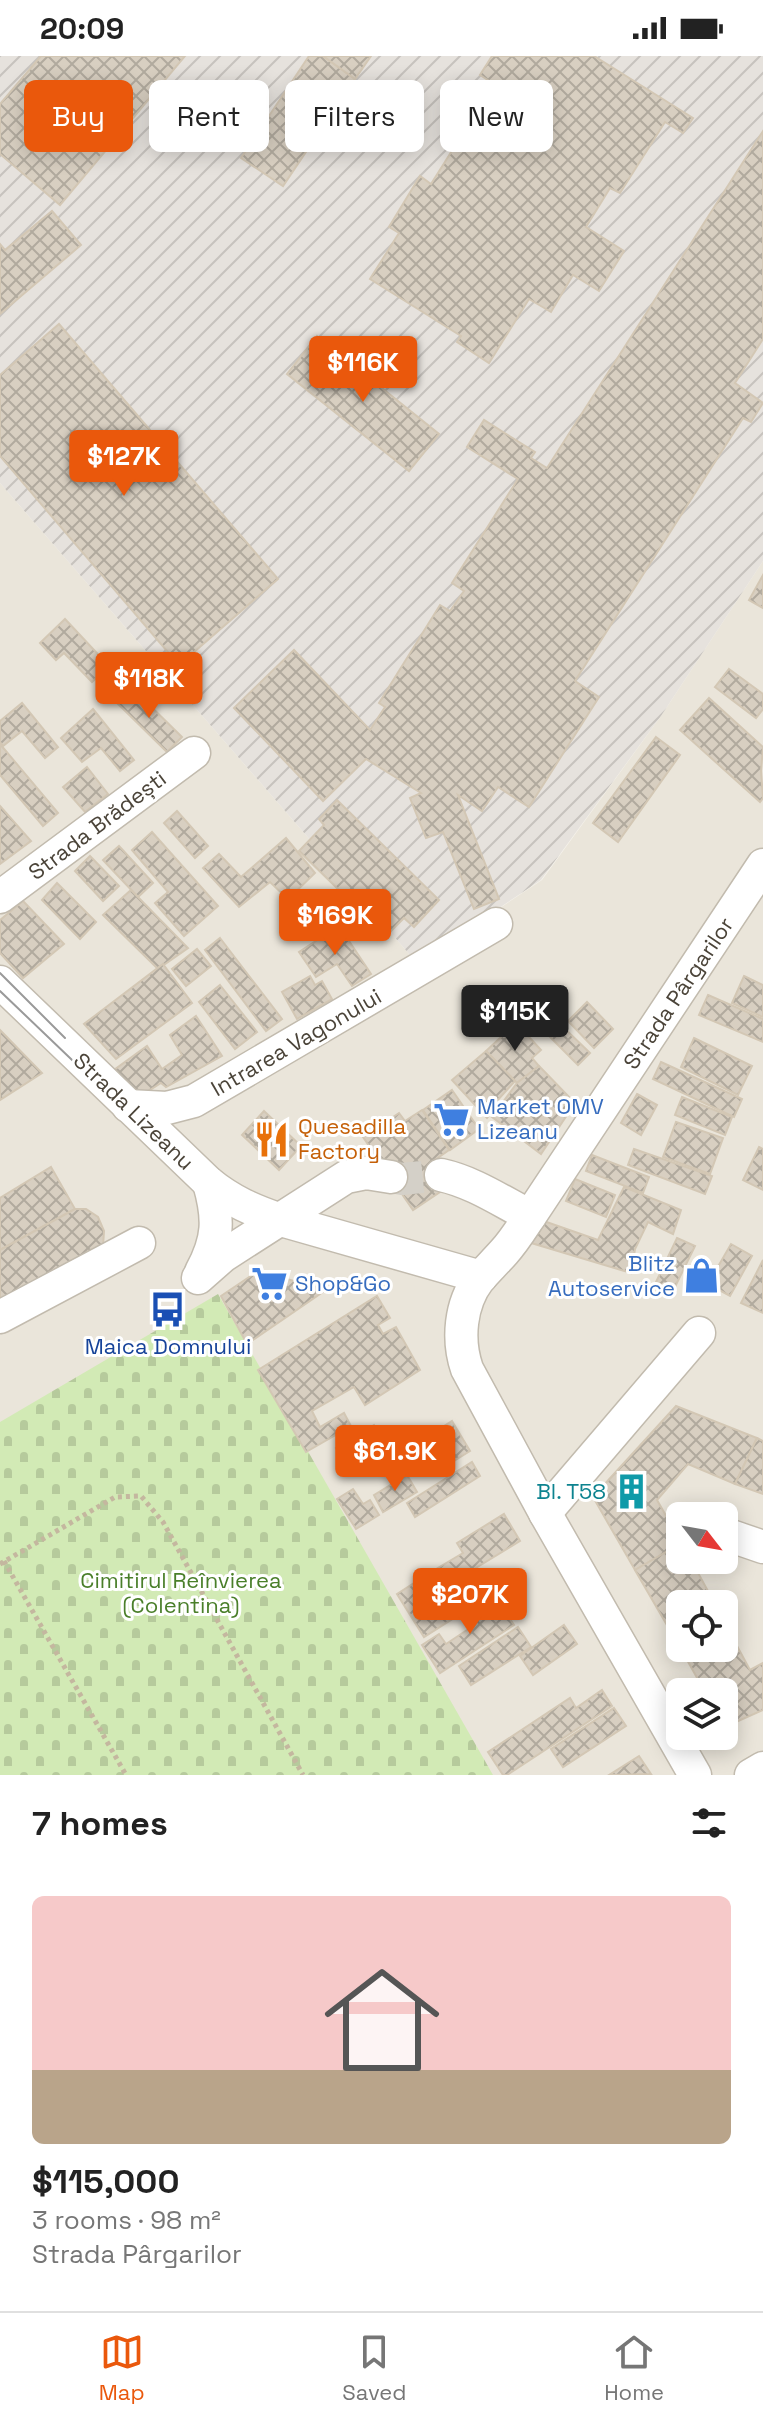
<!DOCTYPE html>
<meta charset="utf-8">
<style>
:root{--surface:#fff;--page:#f2f2f2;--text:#222;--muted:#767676;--line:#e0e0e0;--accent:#ea580c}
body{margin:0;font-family:"Space Grotesk",sans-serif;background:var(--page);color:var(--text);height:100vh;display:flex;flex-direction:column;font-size:30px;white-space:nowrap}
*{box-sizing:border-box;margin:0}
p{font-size:26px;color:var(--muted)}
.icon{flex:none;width:44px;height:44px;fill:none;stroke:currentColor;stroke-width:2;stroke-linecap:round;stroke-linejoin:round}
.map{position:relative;height:1719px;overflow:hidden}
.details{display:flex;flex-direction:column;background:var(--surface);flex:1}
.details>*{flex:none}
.banner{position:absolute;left:24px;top:24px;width:716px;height:72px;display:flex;gap:16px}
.needle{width:52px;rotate:121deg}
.controls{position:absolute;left:666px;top:1446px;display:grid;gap:16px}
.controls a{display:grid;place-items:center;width:72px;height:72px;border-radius:12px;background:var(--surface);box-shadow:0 4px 20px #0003;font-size:40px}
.price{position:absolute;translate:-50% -68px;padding:0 18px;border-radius:8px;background:var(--accent);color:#fff;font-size:26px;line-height:52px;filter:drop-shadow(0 2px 4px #0008)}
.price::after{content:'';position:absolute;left:50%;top:48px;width:24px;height:18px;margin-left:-12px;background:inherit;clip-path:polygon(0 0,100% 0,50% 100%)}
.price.active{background:#222;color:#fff}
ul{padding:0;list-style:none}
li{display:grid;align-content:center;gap:16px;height:424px;padding:0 32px}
li span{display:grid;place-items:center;height:248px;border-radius:12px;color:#555}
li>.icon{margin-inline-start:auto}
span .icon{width:144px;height:144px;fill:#fffc;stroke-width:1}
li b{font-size:34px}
h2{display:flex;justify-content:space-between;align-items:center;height:96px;padding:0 32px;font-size:34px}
.tag{padding:0 28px;border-radius:12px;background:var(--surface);box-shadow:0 4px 20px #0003;font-size:28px;line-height:72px}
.tag.active{background:var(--accent);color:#fff}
.status{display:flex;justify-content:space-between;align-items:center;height:56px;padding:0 40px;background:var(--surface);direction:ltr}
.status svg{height:22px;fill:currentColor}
.menu{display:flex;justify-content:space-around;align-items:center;height:112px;border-top:2px solid var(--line);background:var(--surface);font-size:22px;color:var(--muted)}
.menu a{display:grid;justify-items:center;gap:4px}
.menu .active{color:var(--accent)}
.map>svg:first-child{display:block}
.residential{fill:#eae5da;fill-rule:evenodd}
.industrial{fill:url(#industrial-furrows)}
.cemetery{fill:url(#cemetery-stones)}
.building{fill:url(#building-cross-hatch);stroke:#d3c7b4;stroke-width:2}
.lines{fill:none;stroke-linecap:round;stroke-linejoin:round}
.minor-tunnel{stroke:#d4d0c8;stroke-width:32;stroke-dasharray:32 16;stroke-linecap:butt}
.minor-casing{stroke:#c2bbae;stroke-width:35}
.path{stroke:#c4b79f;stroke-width:5;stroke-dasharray:4 4;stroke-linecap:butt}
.minor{stroke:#fff;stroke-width:32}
.tram{stroke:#9a9a9a;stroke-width:2}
.labels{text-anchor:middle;stroke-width:6;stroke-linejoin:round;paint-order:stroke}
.street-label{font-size:22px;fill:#4b4439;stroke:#fff}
.shop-label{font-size:22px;fill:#366cbe;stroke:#fff;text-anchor:start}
.food-label{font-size:22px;fill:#c56008;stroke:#fff;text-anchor:start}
.transit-label{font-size:22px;fill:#164399;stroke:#fff}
.culture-label{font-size:22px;fill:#0d838f;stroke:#fff;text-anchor:end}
.park-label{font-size:22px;fill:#4a7f2a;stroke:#fff}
</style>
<div class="status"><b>20:09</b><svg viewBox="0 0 49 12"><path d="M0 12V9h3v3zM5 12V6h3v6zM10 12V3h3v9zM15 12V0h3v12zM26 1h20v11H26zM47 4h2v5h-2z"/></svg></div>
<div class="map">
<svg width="763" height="1719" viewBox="0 0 763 1719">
<defs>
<pattern id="industrial-furrows" width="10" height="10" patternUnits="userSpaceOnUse" patternTransform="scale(2)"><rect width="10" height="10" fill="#e6e2dd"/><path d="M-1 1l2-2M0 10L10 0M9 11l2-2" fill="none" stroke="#c7c3be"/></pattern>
<pattern id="cemetery-stones" width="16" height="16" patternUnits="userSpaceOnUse" patternTransform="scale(2)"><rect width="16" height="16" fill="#d2eab5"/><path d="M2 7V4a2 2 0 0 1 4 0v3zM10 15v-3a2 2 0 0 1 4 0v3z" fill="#b6ca9c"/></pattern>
<pattern id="building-cross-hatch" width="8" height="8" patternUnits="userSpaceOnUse" patternTransform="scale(2)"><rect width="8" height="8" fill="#d8cfc1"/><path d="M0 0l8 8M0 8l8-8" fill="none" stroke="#b1aa9e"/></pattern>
</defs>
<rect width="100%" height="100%" fill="#f6f3ec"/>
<path class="residential" d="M0,427L417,907L542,824L661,660L763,505V1719H0ZM680,1460H724V1504H680ZM680,1548H724V1592H680ZM680,1636H724V1680H680Z"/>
<path class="industrial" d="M0,0H763V505L661,660L541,824L417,907L0,427Z"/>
<path class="cemetery" d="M218,1238L493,1719H0V1366Z"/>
<g class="building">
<path d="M41,0H185L60,149L0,98V48Z"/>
<path d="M309,0H323L355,23L283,130L241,102Z"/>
<path d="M323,0H371L355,23Z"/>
<path d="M492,0H594L693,62L683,77L665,66L620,137L610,132L586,171L624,195L599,235L573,219L551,256L529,243L489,307L457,286L461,280L370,223L399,177L389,171L420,120L431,128L494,28L480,19Z"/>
<path d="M763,75V283L735,327L763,347L751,366L743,362L575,625L599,641L529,751L498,731L482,755L458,739L499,843L474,853L443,776L426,782L410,742L421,737L366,703L323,745L234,652L294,594L370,674L385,651L379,647L440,549L450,555L464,535L452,527L518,423L467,391L484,364L535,396L531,402L547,412Z"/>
<path d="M52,155L81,189L0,258V188L5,194Z"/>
<path d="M59,268L278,523L179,609L0,400V319Z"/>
<path d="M317,280L439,378L409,415L287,318Z"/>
<path d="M763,519V552L749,544Z"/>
<path d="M65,563L109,610L92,626L64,597L56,604L40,587Z"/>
<path d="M729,613L763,638V653L756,662L715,631Z"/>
<path d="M131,631L182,681L167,696L116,646Z"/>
<path d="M709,642L763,691L761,715L763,742L760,746L680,674Z"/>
<path d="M22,647L58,691L45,702L22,675L3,690L0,686V665Z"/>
<path d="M93,653L134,704L120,715L101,692L82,706L61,682Z"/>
<path d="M656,681L680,699L618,786L593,767Z"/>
<path d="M0,688L58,757L43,770L0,719Z"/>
<path d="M87,711L108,738L85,756L63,731Z"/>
<path d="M337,744L439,844L414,871L404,862L386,880L299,795L324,769L319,763Z"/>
<path d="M0,750L31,785L0,808Z"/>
<path d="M177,755L208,790L195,802L164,767Z"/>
<path d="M152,776L218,850L184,880L155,847L168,836L132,794Z"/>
<path d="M286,782L315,817L288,843L270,826L239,851L203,812L219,798L241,821Z"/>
<path d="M119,790L153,827L138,841L103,804Z"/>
<path d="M90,800L119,830L103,845L75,815Z"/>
<path d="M57,827L96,866L80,883L42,844Z"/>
<path d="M131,834L188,892L158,913L103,859Z"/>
<path d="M23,845L64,888L23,922L0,897V864Z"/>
<path d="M339,870L371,918L352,930L337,908L316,921L299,896Z"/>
<path d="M220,882L282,963L266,975L205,894Z"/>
<path d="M197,893L211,910L186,930L172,913Z"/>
<path d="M163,908L192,947L116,1003L84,968Z"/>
<path d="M310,920L315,929L322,925L332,943L297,963L282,936Z"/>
<path d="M744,920L763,929V961L732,947Z"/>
<path d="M220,929L257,976L235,993L199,946Z"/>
<path d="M708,939L763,963V986L699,959Z"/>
<path d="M587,946L613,973L594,992L568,965Z"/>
<path d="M196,960L222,1000L166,1031L161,1027L139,1041L114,1014L147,990L162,1013L182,999L170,979Z"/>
<path d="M516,967L541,994L532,1002L539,1010L517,1027L486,995Z"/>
<path d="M561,969L590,997L578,1009L550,981Z"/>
<path d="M0,974L42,1017L0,1044Z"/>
<path d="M694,982L752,1010L738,1039L681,1011Z"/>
<path d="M486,995L515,1025L495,1047L498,1049L487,1062L452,1024Z"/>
<path d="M661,1006L742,1043L734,1061L653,1023Z"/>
<path d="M539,1010L575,1047L541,1098L492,1061L517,1027Z"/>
<path d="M452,1034L479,1073L450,1094L423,1054Z"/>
<path d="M637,1038L657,1049L641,1079L621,1067Z"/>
<path d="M682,1041L732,1061L725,1079L675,1059Z"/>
<path d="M422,1054L449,1094L432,1106L449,1130L413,1154L363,1081L399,1057L405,1065Z"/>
<path d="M264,1055L301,1090L279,1114L242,1079Z"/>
<path d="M676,1066L723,1082L710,1118L663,1101Z"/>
<path d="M759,1091L763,1093V1134L743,1124Z"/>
<path d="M634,1093L712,1120L705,1138L628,1109Z"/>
<path d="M592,1099L649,1121L643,1137L586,1115Z"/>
<path d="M51,1111L75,1153L0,1194V1142Z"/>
<path d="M575,1123L615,1139L606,1161L566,1145Z"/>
<path d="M624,1131L681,1154L673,1178L648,1166L635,1193L631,1217L528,1186L538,1163L598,1184Z"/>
<path d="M75,1153H86L98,1161L104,1175L103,1191L0,1246V1194Z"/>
<path d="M677,1182L695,1190L673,1235L656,1226Z"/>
<path d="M731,1188L752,1200L730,1240L708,1228Z"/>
<path d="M763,1204V1257L741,1247Z"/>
<path d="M258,1215L326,1234L247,1288L221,1240Z"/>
<path d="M377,1240L390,1262L378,1269L383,1278L396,1271L420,1314L365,1349L354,1331L312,1355L320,1371L344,1357L351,1370L306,1396L258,1314Z"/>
<path d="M676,1350L757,1382L735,1428L688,1408L657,1444L680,1484V1488L635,1514L593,1441Z"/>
<path d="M452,1365L470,1395L436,1416L418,1387Z"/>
<path d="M374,1369L385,1386L347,1410L336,1392Z"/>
<path d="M757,1382L763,1385V1438L735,1428Z"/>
<path d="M472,1406L480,1420L415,1461L407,1447Z"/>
<path d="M407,1419L417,1436L383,1456L374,1439Z"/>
<path d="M353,1433L363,1448L370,1444L379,1459L356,1473L337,1443Z"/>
<path d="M504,1458L520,1485L441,1533L431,1516L463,1497L457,1487Z"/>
<path d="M680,1488V1504H691L715,1548H680V1592H703L686,1602L635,1514Z"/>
<path d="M480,1520L492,1538L424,1581L397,1538L422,1522L437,1546Z"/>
<path d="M496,1542L514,1569L440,1617L422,1589L439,1578L446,1588L470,1572L464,1563Z"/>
<path d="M564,1569L577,1588L533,1619L520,1600Z"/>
<path d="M518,1571L531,1591L471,1629L459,1610Z"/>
<path d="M730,1577L750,1614L763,1607V1654L725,1671L724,1636H705L686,1602L703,1592H724V1580Z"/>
<path d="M602,1634L612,1650L507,1719H503L488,1696L570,1642L576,1652Z"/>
<path d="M614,1652L626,1670L563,1711L551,1693Z"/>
<path d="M639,1700L651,1718L609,1719Z"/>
</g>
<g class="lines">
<path class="minor-tunnel" d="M391,1121L402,1123L441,1119"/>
<defs>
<g id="minor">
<path d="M0,841L194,697"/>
<path d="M0,926L209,1127C231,1145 254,1155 281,1164L481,1221"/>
<path d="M128,1050L167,1052L194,1045L496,868"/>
<path d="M441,1119C473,1126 501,1145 530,1160"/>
<path d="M201,1216C219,1183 219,1162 209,1127"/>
<path d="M198,1222L223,1200L346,1121L366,1117L391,1121"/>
<path d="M0,1261L139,1187"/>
<path d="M545,1457L699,1277"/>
<path d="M731,1480L763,1491"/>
<path d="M695,1719L545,1457L467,1313C457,1284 460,1248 479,1223C487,1214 496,1205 504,1196C514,1185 522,1172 530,1160L763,809"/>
<path d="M751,1719L763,1712"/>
</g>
</defs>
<use href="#minor" class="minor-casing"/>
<g class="path">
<path d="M4,1505L126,1719"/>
<path d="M0,1508L115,1441L141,1440L163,1466L303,1719"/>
</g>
<use href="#minor" class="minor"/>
<g class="tram">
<path d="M0,917L65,982"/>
<path d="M0,935L118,1048"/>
</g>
</g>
<defs>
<symbol id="supermarket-bare" viewBox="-9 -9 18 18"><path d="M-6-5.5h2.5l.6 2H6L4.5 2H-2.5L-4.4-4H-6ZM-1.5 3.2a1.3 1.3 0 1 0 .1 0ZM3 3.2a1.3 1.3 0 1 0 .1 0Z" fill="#3f7fe0" stroke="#fff" stroke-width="2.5" paint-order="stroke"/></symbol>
<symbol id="restaurant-bare" viewBox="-9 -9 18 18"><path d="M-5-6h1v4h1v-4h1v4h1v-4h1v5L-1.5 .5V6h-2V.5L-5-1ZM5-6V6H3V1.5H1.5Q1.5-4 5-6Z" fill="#e8710a" stroke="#fff" stroke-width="2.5" paint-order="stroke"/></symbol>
<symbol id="shop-bare" viewBox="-9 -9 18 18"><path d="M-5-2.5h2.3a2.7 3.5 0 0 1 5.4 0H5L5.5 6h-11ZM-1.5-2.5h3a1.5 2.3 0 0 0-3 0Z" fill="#3f7fe0" stroke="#fff" stroke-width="2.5" paint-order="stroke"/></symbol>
<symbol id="bus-bare" viewBox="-9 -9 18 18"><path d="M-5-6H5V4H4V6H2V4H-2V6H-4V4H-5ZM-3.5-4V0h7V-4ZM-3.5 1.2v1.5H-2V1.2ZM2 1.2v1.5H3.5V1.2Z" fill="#1a4fb4" stroke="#fff" stroke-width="2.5" paint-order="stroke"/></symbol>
<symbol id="building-bare" viewBox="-9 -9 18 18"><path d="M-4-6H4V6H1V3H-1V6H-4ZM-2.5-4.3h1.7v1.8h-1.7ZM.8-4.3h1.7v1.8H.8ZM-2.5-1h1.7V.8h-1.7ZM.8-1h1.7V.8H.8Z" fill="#0f9aa8" stroke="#fff" stroke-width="2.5" paint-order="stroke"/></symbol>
</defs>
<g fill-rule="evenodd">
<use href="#supermarket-bare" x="426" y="1038" width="51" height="51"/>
<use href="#restaurant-bare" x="246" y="1058" width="51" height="51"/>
<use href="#shop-bare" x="676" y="1194" width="51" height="51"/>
<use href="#supermarket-bare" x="244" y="1202" width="51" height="51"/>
<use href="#bus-bare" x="142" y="1228" width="51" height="51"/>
<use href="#building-bare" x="606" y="1410" width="51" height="51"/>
</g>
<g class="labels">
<g class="street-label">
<text transform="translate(97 769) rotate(-37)" y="8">Strada Brădești</text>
<text transform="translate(678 937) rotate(-56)" y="8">Strada Pârgarilor</text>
<text transform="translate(296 986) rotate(-30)" y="8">Intrarea Vagonului</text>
<text transform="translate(134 1055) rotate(44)" y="8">Strada Lizeanu</text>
</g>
<g class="shop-label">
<text x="477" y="1058">Market OMV<tspan x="477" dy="25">Lizeanu</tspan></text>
<text x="675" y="1215" text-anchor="end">Blitz<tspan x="675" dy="25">Autoservice</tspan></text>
<text x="295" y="1235">Shop&amp;Go</text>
</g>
<g class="food-label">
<text x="298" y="1078">Quesadilla<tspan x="298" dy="25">Factory</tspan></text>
</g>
<g class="transit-label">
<text x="168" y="1298">Maica Domnului</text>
</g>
<g class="culture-label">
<text x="606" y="1443">Bl. T58</text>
</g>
<g class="park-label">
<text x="181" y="1532">Cimitirul Reînvierea<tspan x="181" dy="25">(Colentina)</tspan></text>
</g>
</g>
</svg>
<div class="controls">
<a><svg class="needle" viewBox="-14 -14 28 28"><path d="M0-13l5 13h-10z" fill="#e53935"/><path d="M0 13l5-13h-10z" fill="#767676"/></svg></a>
<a><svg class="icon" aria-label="locate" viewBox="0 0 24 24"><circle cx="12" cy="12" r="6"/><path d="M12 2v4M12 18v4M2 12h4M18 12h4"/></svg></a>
<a><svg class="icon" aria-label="layers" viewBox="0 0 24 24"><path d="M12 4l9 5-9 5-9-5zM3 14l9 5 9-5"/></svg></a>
</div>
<b class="price" style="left:363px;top:348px">$116K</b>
<b class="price" style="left:124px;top:442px">$127K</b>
<b class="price" style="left:149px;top:664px">$118K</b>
<b class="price" style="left:335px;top:901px">$169K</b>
<b class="price active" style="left:515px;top:997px">$115K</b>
<b class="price" style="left:395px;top:1437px">$61.9K</b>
<b class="price" style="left:470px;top:1580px">$207K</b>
<div class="banner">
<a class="tag active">Buy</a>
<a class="tag">Rent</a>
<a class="tag">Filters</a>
<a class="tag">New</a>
</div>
</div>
<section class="details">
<h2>7 homes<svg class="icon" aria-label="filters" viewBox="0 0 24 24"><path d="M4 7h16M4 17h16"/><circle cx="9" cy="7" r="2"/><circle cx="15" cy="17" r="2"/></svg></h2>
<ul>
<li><span style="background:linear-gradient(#f6c9c9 70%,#b9a48a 0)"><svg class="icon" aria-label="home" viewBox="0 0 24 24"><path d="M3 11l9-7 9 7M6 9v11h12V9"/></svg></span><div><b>$115,000</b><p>3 rooms · 98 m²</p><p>Strada Pârgarilor</p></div></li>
</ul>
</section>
<nav class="menu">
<a class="active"><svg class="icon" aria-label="map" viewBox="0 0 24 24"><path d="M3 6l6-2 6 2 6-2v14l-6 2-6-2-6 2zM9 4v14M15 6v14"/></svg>Map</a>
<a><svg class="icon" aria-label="saved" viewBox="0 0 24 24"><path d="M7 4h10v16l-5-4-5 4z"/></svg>Saved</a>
<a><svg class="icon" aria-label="home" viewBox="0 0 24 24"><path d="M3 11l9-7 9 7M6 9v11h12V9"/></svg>Home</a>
</nav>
